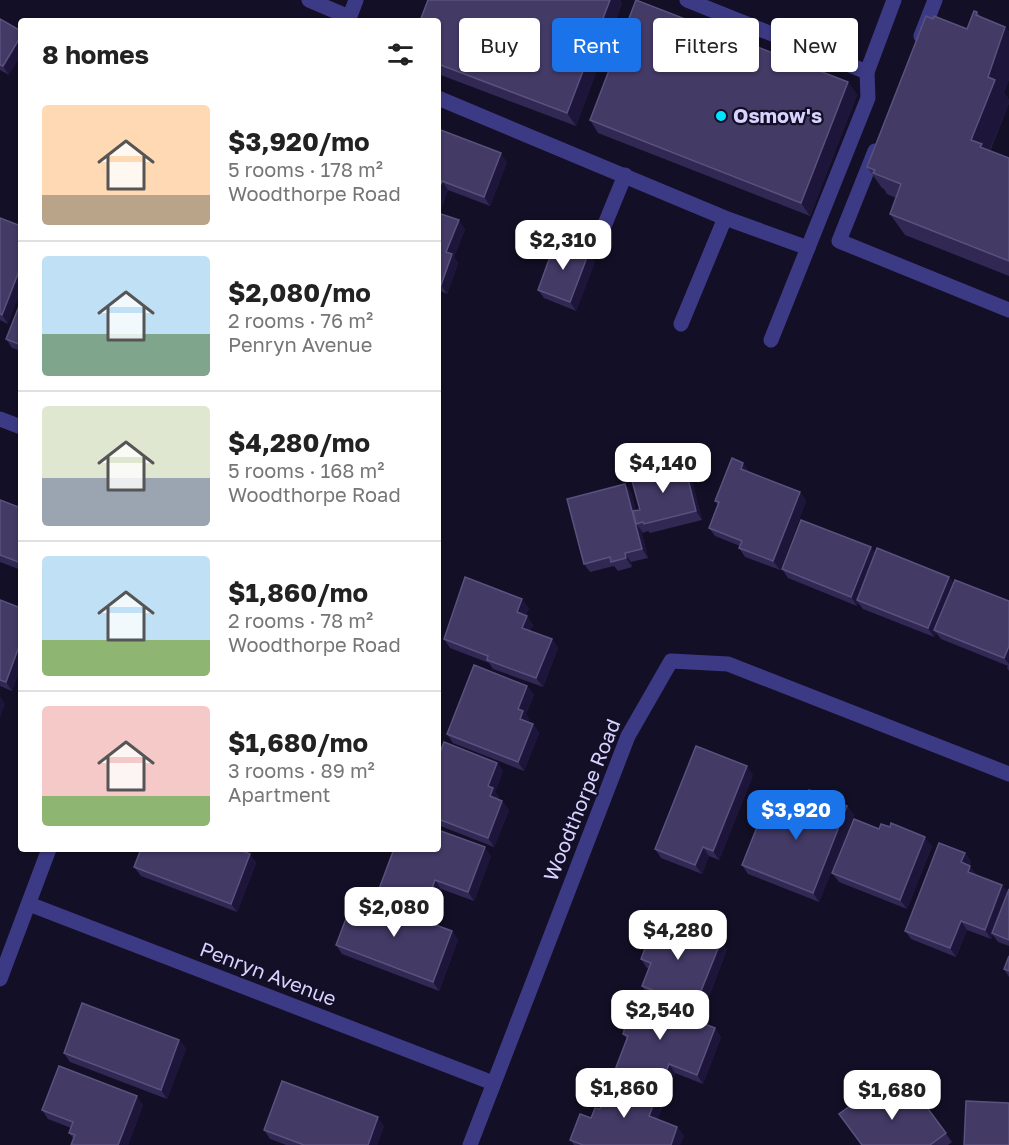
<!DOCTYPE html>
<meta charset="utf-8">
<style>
:root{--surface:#fff;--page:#f2f2f2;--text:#222;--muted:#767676;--line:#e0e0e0;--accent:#1a73e8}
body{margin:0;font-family:"Golos Text",sans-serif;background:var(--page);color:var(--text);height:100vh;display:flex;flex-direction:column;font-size:22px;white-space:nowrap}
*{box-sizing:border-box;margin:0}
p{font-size:20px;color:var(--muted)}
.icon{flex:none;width:33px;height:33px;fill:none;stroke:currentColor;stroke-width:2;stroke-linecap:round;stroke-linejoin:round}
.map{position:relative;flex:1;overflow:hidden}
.panel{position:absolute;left:18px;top:18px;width:423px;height:834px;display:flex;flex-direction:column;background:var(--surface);border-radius:6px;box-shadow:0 2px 4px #0004}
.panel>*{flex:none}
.top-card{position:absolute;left:459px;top:18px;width:459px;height:54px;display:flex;gap:12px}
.price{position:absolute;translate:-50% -51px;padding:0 14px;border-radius:12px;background:#fff;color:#222;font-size:20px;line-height:39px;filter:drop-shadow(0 2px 3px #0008)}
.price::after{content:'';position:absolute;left:50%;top:36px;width:18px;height:14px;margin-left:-9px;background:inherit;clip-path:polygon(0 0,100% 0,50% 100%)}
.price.selected{background:var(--accent);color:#fff}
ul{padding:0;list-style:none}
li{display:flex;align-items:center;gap:18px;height:150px;padding:0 24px}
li+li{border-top:2px solid var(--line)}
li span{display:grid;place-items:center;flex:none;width:168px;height:120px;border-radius:6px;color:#555}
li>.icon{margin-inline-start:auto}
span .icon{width:72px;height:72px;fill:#fffc;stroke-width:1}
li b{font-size:26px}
h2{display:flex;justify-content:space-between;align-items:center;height:72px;padding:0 24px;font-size:26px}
.pill{padding:0 21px;border-radius:6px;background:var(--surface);box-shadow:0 2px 4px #0004;font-size:21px;line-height:54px}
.pill.selected{background:var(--accent);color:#fff}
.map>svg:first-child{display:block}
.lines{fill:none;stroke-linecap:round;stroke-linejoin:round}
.service{stroke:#3d3a85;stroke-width:15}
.minor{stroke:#3d3a85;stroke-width:15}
.wall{fill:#312854}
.shaded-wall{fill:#1d163a}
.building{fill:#433a66;stroke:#5a527e;stroke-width:1.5}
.poi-dot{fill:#00e5ff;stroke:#130f26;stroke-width:2}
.labels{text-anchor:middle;stroke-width:4.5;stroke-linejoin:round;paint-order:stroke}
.poi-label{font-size:20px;font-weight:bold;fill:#d9d4ff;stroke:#130f26;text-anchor:start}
.street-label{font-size:20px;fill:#d9d4ff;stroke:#130f26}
</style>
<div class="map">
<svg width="1009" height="1145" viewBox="0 0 1009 1145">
<rect width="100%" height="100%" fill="#130f26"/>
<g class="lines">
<g class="service">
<path d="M687,0L867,72L894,0"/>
<path d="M921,36L935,0"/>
<path d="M438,98L725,218L681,324"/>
<path d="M875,151L839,241L1009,310"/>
<path d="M725,218L808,248"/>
<path d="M594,251L625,175"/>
<path d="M771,340L868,98L867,72"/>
</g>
<g class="minor">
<path d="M309,0L349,17"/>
<path d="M348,21L356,0"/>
<path d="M0,419L21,427"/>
<path d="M29,904L493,1083"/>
<path d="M0,979L49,849"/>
<path d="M470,1145L628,736L671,661L728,664L1009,774"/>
</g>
</g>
<g class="wall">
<path d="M428,0H620L622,3L576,126L438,74V21Z"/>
<path d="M977,12L981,17L1005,27L1009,32V79L1004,93L1009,100V103L990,151L1009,158V276L905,235L890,214L896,198L887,194L884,189L882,188L867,167L967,29Z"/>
<path d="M0,19L9,75L0,70Z"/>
<path d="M848,82L857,95L810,216L598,133L590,120Z"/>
<path d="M438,129L507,162L490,206L448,190L440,212H438Z"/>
<path d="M438,213L465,229L454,257L458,263L447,294L441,291L439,295L438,294Z"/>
<path d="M0,218L8,324L0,320Z"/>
<path d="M595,261L576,311L544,298L538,290Z"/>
<path d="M21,301V351L12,348L6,339Z"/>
<path d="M690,472L702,520L650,533L648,531L643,533L641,530L648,558L631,562L632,567L618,571L614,566L590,572L584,564L625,484L631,492L636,511L640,510Z"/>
<path d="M749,472L800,492L806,501L780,570L745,557L739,548L740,546L715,536L709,528L718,505L715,501Z"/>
<path d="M0,500L21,508V570L0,562Z"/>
<path d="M875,554L949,577L953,583L1009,601V671L1007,668L1008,666L941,639L936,633L934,637L863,609L858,603L857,606L788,578L782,569Z"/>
<path d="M0,600L21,608V666L12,691L0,686Z"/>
<path d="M529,608L526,615L533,625L530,631L552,639L558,648L543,687L493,669L489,663L450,648L444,639Z"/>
<path d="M527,686L534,695L526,714L529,720L528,722L533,724L539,733L524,771L453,743L447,734Z"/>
<path d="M438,758L497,763L503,771L495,792L499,797L498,799L502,801L509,810L494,847L438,825Z"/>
<path d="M753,775L719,860L709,856L702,874L661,858L655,849Z"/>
<path d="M847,806L854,815L819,902L748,874L742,865L800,814Z"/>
<path d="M890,827L932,846L907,909L839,882L832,873L879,829Z"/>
<path d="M965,853L971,862L969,866L976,875L1002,885L1008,893L1009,889V946L998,942L993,935L991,939L967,930L956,957L911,939L905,931Z"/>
<path d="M250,854L256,863L237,912L141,876L134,867Z"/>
<path d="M491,856L474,901L441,889L431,916L385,898L379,889Z"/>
<path d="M452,931L458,940L439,991L342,954L336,945Z"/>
<path d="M721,941L727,949L702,1015L648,995L642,986L649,969L647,968L641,959Z"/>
<path d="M1009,956V977L1004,969Z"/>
<path d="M616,1020L721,1037L703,1084L675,1073L667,1096L658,1093L665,1102L657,1120L677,1127L684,1136L680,1145H574L570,1140L600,1109L621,1079L615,1070L627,1039L623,1034L624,1030L622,1029Z"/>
<path d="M179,1040L186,1049L167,1099L70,1062L64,1053Z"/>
<path d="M917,1094L952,1142L948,1145H862Z"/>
<path d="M143,1105L128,1145H71L73,1138L69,1133L71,1128L48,1119L42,1110Z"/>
<path d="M384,1126L377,1145H286L270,1139L264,1130Z"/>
</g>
<g class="shaded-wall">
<path d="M610,0H620L622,3L576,126L567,113Z"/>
<path d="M1005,27L1009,32V79L1004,93L1009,100V103L988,154L971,140L988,77Z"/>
<path d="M21,36V55L9,75L3,66Z"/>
<path d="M848,82L857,95L810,216L801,203Z"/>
<path d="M501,153L507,162L490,206L484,197Z"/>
<path d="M442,181L448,190L440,212L438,210V191Z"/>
<path d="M459,220L465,229L454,257L458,263L447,294L441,285L446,252Z"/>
<path d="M589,252L595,261L576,311L570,302Z"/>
<path d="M21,266V291L8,324L2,315Z"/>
<path d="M438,287L441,291L439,295L438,293Z"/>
<path d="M684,463L690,472L702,520L696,511Z"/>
<path d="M743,463L750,472L741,469Z"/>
<path d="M625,484L631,492L639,523L636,524L641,530L648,558L642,549Z"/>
<path d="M800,492L806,501L780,570L773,561Z"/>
<path d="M871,547L877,556L857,600L858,603L857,606L851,597Z"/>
<path d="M625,553L631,562L632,567L626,558Z"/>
<path d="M949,577L955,586L934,630L936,633L934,637L928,628Z"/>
<path d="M522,599L529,608L523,621L517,612Z"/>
<path d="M527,616L533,625L528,637L522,628Z"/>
<path d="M552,639L558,648L543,687L536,678Z"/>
<path d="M21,641V666L12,691L6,682Z"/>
<path d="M1009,646V664L1004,658Z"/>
<path d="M527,686L534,695L526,714L529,720L526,728L520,719L518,709Z"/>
<path d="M0,696L5,704L0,718Z"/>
<path d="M533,724L539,733L524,771L518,762Z"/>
<path d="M497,763L503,771L495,792L499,797L496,805L490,796L488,786Z"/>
<path d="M747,766L753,775L719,860L713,851Z"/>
<path d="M502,801L509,810L494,847L488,838Z"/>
<path d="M847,806L854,815L819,902L813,893Z"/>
<path d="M925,837L932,846L907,909L900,900Z"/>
<path d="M485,847L491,856L474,901L468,892Z"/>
<path d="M703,847L709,856L702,874L695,865Z"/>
<path d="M965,853L971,862L967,871L961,862Z"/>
<path d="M250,854L256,863L237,912L231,904Z"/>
<path d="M970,866L977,875L974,881L968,872Z"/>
<path d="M435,880L441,889L431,916L425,907Z"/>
<path d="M1002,885L1009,894L992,933L993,935L991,939L985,930Z"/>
<path d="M961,921L967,930L956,957L950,948Z"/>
<path d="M452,931L458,940L439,991L433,982Z"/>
<path d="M721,941L727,949L702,1015L695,1006Z"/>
<path d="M715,1028L721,1037L703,1084L697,1075Z"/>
<path d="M179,1040L186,1049L167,1099L161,1090Z"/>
<path d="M669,1064L675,1073L667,1096L660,1087Z"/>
<path d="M658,1093L665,1102L655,1125L649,1116Z"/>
<path d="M137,1096L143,1105L128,1145H118Z"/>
<path d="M378,1117L384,1126L377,1145H368Z"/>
<path d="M677,1127L684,1136L680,1145H671Z"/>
</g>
<g class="building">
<path d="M428,0H610L567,113L438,64V21H420Z"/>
<path d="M636,0L848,82L801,203L590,120Z"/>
<path d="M974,11L977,12L976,15L1005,27L988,77L995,80L971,140L982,144L980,147L1009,158V261L890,214L901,184L873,173L875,170L867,167L926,16L933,19L934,16L967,29Z"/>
<path d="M0,19L21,31V36L3,66L0,65Z"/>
<path d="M438,129L501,153L484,197L442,181L438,191Z"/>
<path d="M438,213L459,220L446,252L452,254L441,285L438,284Z"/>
<path d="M0,218L21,226V266L2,315L0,314Z"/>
<path d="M556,240L589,252L570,302L538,290Z"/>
<path d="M21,301V345L6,339Z"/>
<path d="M732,458L743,463L741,469L800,492L773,561L739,548L742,541L709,528L719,502L715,501Z"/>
<path d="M684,463L696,511L644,524L643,522L636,524L633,511L640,510L631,477Z"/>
<path d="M625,484L642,549L625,553L626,558L611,562L610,557L584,564L567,499Z"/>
<path d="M0,500L21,508V563L0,555Z"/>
<path d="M801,520L871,547L851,597L782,569Z"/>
<path d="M877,548L949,577L928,628L857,600Z"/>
<path d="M465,577L522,599L517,612L527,616L522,628L552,639L536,678L487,660L488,656L444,639Z"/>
<path d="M955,580L1009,601V646L1004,658L934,630Z"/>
<path d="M0,600L21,608V641L6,682L0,680Z"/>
<path d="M474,665L527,686L518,709L523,711L520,719L533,724L518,762L447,734Z"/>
<path d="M444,742L497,763L488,786L493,788L490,796L502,801L488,838L438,819V758Z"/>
<path d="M696,746L747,766L713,851L703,847L695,865L655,849Z"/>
<path d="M809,790L847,806L813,893L742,865L767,802L800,814Z"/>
<path d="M854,819L879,829L881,824L890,827L891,823L925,837L900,900L832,873Z"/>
<path d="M438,830L485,847L468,892L435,880L425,907L379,889L394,849H438Z"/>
<path d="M939,843L965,853L961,862L970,866L968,872L1002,885L985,930L961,921L950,948L905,931Z"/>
<path d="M141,849H237L250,854L231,904L134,867Z"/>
<path d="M1009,889V940L992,933Z"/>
<path d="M355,895L452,931L433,982L336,945Z"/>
<path d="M657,916L721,941L695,1006L642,986L651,963L641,959Z"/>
<path d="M1009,956V971L1004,969Z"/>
<path d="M626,994L715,1028L697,1075L669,1064L660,1087L615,1070L628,1036L623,1034L626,1024L616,1020Z"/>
<path d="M82,1003L179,1040L161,1090L64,1053Z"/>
<path d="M59,1066L137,1096L118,1145H71L75,1135L69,1133L73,1122L42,1110Z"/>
<path d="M612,1076L658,1093L649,1116L677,1127L671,1145H583L570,1140L580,1114L591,1118L595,1108L600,1109Z"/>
<path d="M282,1081L378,1117L368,1145H304L264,1130Z"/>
<path d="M880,1085L897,1108L917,1094L946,1133L930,1145H862L839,1114Z"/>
<path d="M966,1101L1009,1103V1145H964Z"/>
</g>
<circle class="poi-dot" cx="721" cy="116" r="6"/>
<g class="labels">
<g class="poi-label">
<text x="733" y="123">Osmow's</text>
</g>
<g class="street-label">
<text transform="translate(582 800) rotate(-68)" y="7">Woodthorpe Road</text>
<text transform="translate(268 974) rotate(21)" y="7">Penryn Avenue</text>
</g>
</g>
</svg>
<b class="price" style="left:563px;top:271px">$2,310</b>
<b class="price" style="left:663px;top:494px">$4,140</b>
<b class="price selected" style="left:796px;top:841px">$3,920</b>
<b class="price" style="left:394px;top:938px">$2,080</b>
<b class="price" style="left:678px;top:961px">$4,280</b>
<b class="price" style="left:660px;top:1041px">$2,540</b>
<b class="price" style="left:624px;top:1119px">$1,860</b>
<b class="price" style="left:892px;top:1121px">$1,680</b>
<div class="top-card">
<a class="pill">Buy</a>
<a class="pill selected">Rent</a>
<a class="pill">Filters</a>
<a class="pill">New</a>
</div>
<section class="panel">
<h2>8 homes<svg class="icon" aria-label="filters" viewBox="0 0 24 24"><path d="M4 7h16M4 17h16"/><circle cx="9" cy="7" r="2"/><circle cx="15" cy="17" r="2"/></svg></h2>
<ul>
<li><span style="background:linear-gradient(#ffd9b3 75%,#b9a48a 0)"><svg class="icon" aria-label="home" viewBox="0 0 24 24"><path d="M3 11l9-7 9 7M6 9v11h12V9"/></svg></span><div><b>$3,920/mo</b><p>5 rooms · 178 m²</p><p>Woodthorpe Road</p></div></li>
<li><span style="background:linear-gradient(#bfe0f5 65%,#7fa58c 0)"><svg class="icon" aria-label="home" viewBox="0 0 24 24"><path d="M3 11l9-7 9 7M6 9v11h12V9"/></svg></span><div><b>$2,080/mo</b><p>2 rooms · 76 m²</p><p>Penryn Avenue</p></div></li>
<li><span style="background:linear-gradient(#dfe7d0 60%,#9aa5b1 0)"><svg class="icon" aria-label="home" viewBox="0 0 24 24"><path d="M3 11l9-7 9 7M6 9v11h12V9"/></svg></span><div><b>$4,280/mo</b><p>5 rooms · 168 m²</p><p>Woodthorpe Road</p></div></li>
<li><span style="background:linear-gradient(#bfe0f5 70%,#8fb573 0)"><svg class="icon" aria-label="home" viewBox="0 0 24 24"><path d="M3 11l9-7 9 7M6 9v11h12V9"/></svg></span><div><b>$1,860/mo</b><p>2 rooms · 78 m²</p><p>Woodthorpe Road</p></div></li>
<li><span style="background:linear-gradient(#f6c9c9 75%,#8fb573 0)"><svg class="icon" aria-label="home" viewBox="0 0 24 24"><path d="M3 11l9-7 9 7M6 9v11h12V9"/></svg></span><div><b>$1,680/mo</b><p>3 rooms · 89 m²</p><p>Apartment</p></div></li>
</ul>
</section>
</div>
